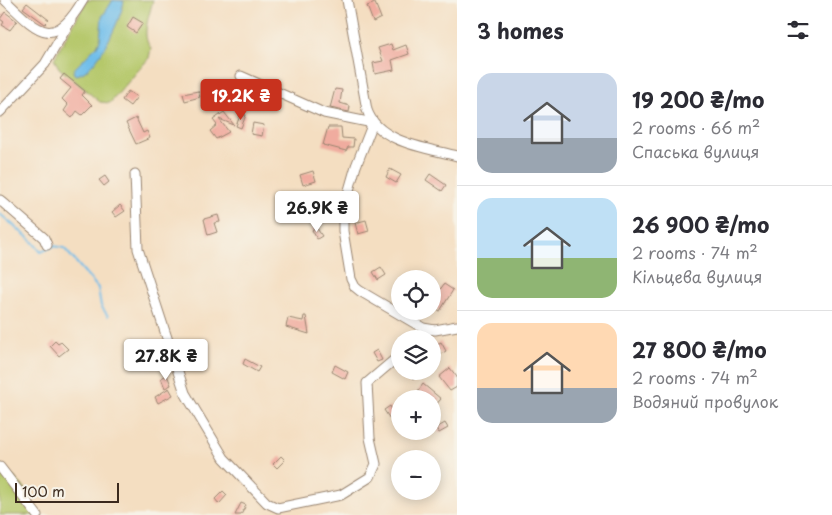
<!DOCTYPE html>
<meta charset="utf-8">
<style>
:root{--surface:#fff;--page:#f7f7f7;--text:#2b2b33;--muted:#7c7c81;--line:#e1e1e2;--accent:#c8321e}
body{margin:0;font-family:"Playpen Sans",sans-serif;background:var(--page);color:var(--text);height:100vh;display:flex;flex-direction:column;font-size:19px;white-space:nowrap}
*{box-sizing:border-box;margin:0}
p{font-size:16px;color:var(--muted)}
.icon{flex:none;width:28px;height:28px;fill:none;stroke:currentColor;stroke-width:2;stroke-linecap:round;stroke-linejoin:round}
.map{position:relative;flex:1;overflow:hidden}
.sheet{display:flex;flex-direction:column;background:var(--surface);width:375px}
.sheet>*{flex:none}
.controls{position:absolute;left:391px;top:270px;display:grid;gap:10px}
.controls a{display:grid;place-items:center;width:50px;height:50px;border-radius:50%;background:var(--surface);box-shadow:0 2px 12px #0003;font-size:25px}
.scale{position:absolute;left:15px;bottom:12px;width:104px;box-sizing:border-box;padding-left:5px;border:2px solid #3b2a1e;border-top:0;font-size:14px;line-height:18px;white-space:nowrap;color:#3b2a1e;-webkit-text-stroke:4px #f7f3e8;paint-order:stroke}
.price{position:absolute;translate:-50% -42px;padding:0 11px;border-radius:5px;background:#fff;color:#222;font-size:16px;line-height:32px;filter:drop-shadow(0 1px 2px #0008)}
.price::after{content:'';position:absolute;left:50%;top:30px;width:15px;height:11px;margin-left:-8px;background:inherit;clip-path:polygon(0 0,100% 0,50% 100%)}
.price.current{background:var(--accent);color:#fff}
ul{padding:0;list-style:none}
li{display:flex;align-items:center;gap:15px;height:125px;padding:0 20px}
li+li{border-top:1px solid var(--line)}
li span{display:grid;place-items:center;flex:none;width:140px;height:100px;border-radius:15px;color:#555}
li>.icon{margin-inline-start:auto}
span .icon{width:60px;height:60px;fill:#fffc;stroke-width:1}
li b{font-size:21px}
h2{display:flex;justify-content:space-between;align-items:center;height:60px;padding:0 20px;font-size:21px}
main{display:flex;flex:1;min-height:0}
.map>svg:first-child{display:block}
.green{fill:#b5c86b;stroke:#787944}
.water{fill:#70beea;stroke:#567484}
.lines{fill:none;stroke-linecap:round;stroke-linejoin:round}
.stream{stroke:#70beea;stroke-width:2}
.building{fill:#f0ac9f}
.street-casing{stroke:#988470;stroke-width:11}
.street{stroke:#fff;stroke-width:9}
</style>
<main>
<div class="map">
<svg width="457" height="515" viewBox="0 0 457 515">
<rect width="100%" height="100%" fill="#f7f3e8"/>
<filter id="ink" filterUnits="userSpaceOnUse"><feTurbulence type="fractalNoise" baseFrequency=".02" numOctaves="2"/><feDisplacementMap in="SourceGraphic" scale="10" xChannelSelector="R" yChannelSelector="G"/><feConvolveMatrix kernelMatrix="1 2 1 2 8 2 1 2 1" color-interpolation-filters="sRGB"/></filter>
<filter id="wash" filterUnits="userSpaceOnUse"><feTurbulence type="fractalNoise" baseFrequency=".0096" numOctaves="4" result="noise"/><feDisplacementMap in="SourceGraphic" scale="20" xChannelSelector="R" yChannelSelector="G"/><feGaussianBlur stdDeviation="1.12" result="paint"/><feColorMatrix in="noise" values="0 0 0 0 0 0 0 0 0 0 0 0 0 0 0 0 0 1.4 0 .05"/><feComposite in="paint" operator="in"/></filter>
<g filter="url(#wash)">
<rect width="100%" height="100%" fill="#f4dec1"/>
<g class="green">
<path d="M87,0H153C150,14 140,36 151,48L149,58L110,103L100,102L59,68L54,59Z"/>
<path d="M0,464L25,488L40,515H0Z"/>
</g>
<path class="water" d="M113,0L124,1C121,19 96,75 75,75L73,72L75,68L97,46L100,40L102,17Z"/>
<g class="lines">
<path class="stream" d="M0,214L31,240L41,252L54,246L64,248L98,288L101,306L108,316"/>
</g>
<g id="blocks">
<g class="building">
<path d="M27,3L49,20L45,24L23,8Z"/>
<path d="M375,3L381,18L373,22L367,6Z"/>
<path d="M5,12L17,21L10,30L2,25L4,22L0,19Z"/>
<path d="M133,17L143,23L136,33L127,27Z"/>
<path d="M391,44L393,50L406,45L409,54L392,60L394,70L375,74L373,63L383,61L378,48Z"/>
<path d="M64,74L85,91L82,95L92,105L82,115L77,111L72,118L64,111L68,105L62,99L71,88L60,79Z"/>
<path d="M335,89L342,90L340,103L350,106L349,112L330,108Z"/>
<path d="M128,91L137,97L130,106L122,100Z"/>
<path d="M198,91L200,97L185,101L183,94Z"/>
<path d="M224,112L234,125L219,119L229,132L216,139L210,131L217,125L213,120Z"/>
<path d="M241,113L246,115L241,128L236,126Z"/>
<path d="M136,118L143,133L147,131L150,138L136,144L126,123Z"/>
<path d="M253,123L264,125L262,136L251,134Z"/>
<path d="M328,127H341L342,138L354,139L353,147H348L346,151L323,145Z"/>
<path d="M390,169L401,175L396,183L386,177Z"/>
<path d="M313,171L316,181L303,185L300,175Z"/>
<path d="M430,174L446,185L442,191L426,180Z"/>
<path d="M105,176L109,182L104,186L99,180Z"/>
<path d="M120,205L125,211L116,217L112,212Z"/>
<path d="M334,209L335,214L325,216L324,210Z"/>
<path d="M218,215L220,222L214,223L217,232L208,235L204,219Z"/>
<path d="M366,220L369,231L358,234L355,223Z"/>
<path d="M316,227L322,236L317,239L312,230Z"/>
<path d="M381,267L386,275L378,280L373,272Z"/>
<path d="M444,284L453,290L440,311L432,306V301Z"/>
<path d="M304,316H306L309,334L286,327L288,318L303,321Z"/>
<path d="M55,341L58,344L61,342L68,349L59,356L50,346Z"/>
<path d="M441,342L446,351L441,354L435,345Z"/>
<path d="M377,350L382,360L377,362L372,353Z"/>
<path d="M245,359L260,367L257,372L243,364Z"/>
<path d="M335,365L348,372L345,379L332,372Z"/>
<path d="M450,368L457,377V387L450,391L439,377Z"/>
<path d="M405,371H414L417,375L413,379Z"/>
<path d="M167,375L171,385L165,388L161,378Z"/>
<path d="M423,384L441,399L432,409V399H427L418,391Z"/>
<path d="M169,388L173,395L158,403L155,397Z"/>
<path d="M390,406L395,415L390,419L384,410Z"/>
<path d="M445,423L448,428L439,433L436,428Z"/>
<path d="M281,456L285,460L277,468L273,464Z"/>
<path d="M223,491L227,495L219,504L215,499Z"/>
<path d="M241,503L246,505L241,515H235Z"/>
</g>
</g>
</g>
<g filter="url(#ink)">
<use href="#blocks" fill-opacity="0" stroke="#988470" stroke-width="1"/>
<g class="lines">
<defs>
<g id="street">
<path d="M5,0C39,33 54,50 83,0"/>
<path d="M347,0L367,110C378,143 428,148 457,156"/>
<path d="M241,76L324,113L373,123L356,166L343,211V231L351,279L355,287L360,291L423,328L435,330L457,326"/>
<path d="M0,112L45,64L71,20"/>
<path d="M135,174L138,249L185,393L224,458L267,503L278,508L341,495L370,477L376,464L370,438L367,383L400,355"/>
<path d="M0,200L44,238L47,245"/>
<path d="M418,339L429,330"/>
<path d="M0,467L37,515"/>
</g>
</defs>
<use href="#street" class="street-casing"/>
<use href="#street" class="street"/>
</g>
</g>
</svg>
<div class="controls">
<a><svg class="icon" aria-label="locate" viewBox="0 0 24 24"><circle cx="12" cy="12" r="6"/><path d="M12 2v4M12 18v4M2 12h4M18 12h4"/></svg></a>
<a><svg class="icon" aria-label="layers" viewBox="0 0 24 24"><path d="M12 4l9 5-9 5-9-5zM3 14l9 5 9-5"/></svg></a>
<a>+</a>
<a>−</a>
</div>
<div class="scale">100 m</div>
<b class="price current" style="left:241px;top:121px">19.2K ₴</b>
<b class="price" style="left:317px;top:233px">26.9K ₴</b>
<b class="price" style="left:166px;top:381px">27.8K ₴</b>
</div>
<section class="sheet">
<h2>3 homes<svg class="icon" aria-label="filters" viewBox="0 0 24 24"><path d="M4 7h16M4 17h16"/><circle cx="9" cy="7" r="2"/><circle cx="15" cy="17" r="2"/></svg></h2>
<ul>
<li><span style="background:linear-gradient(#c9d6e8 65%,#9aa5b1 0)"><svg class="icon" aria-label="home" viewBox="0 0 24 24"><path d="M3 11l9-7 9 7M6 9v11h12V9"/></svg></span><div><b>19 200 ₴/mo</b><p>2 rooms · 66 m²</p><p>Спаська вулиця</p></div></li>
<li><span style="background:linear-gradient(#bfe0f5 60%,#8fb573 0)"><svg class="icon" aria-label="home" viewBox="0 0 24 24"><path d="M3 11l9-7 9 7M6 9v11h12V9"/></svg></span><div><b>26 900 ₴/mo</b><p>2 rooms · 74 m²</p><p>Кільцева вулиця</p></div></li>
<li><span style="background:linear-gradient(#ffd9b3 65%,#9aa5b1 0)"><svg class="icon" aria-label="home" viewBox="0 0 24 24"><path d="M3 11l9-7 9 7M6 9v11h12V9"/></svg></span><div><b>27 800 ₴/mo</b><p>2 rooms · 74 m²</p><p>Водяний провулок</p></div></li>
</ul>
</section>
</main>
